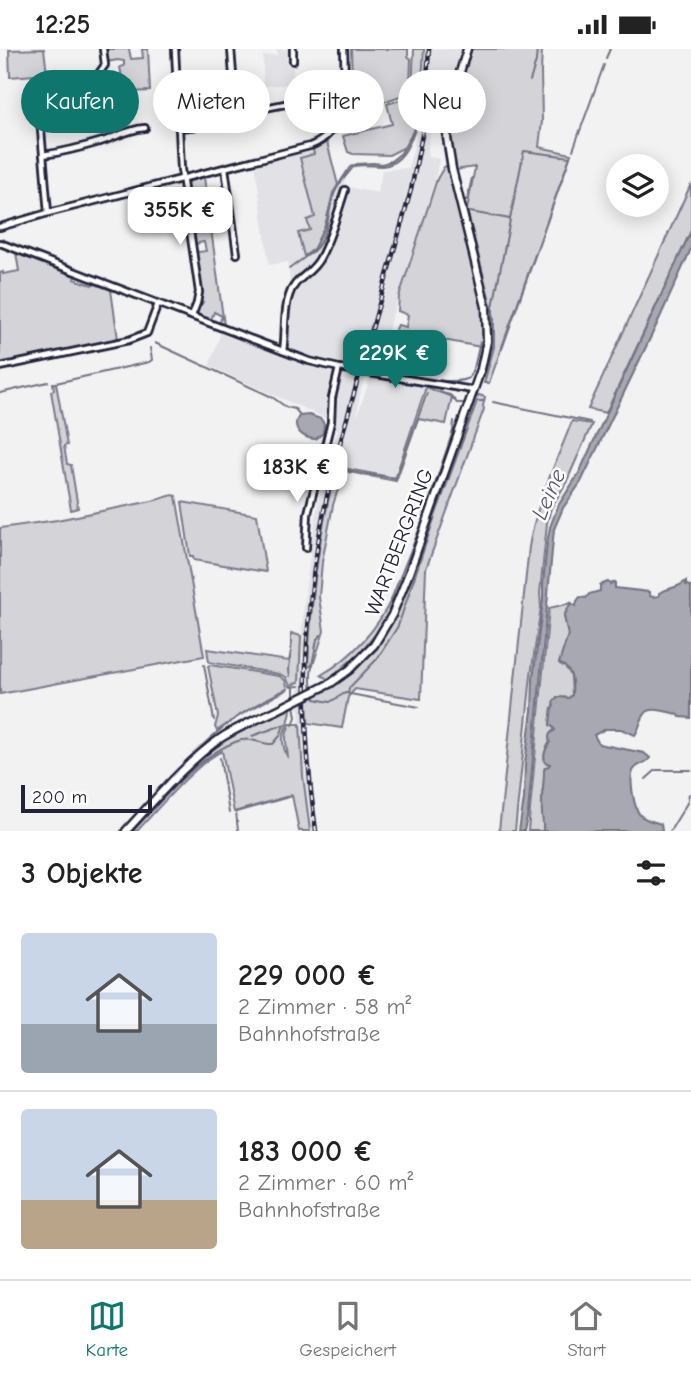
<!DOCTYPE html>
<html lang="de">
<meta charset="utf-8">
<style>
:root{--surface:#fff;--page:#f2f2f2;--text:#222;--muted:#767676;--line:#e0e0e0;--accent:#0f766e}
body{margin:0;font-family:"Comic Neue",sans-serif;background:var(--page);color:var(--text);height:100vh;display:flex;flex-direction:column;font-size:26px;white-space:nowrap}
*{box-sizing:border-box;margin:0}
p{font-size:23px;color:var(--muted)}
.icon{flex:none;width:38px;height:38px;fill:none;stroke:currentColor;stroke-width:2;stroke-linecap:round;stroke-linejoin:round}
.map{position:relative;height:782px;overflow:hidden}
.sheet{display:flex;flex-direction:column;background:var(--surface);flex:1}
.sheet>*{flex:none}
.guide{position:absolute;left:21px;top:21px;width:649px;height:63px;display:flex;gap:14px}
.buttons{position:absolute;left:606px;top:105px;display:grid;gap:14px}
.buttons a{display:grid;place-items:center;width:63px;height:63px;border-radius:50%;background:var(--surface);box-shadow:0 4px 18px #0003;font-size:35px}
.scale{position:absolute;left:21px;bottom:18px;width:131px;box-sizing:border-box;padding-left:7px;border:4px solid #22223b;border-top:0;font-size:19px;line-height:24px;white-space:nowrap;color:#22223b;-webkit-text-stroke:5px #fff;paint-order:stroke}
.price{position:absolute;translate:-50% -60px;padding:0 16px;border-radius:14px;background:#fff;color:#222;font-size:23px;line-height:46px;filter:drop-shadow(0 2px 4px #0008)}
.price::after{content:'';position:absolute;left:50%;top:42px;width:21px;height:16px;margin-left:-10px;background:inherit;clip-path:polygon(0 0,100% 0,50% 100%)}
.price.active{background:var(--accent);color:#fff}
ul{padding:0;list-style:none}
li{display:flex;align-items:center;gap:21px;height:175px;padding:0 21px}
li+li{border-top:2px solid var(--line)}
li span{display:grid;place-items:center;flex:none;width:196px;height:140px;border-radius:7px;color:#555}
li>.icon{margin-inline-start:auto}
span .icon{width:84px;height:84px;fill:#fffc;stroke-width:1}
li b{font-size:30px}
h2{display:flex;justify-content:space-between;align-items:center;height:84px;padding:0 21px;font-size:30px}
.pill{padding:0 24px;border-radius:32px;background:var(--surface);box-shadow:0 4px 18px #0003;font-size:24px;line-height:63px}
.pill.active{background:var(--accent);color:#fff}
.status{display:flex;justify-content:space-between;align-items:center;height:49px;padding:0 35px;background:var(--surface);direction:ltr}
.status svg{height:19px;fill:currentColor}
.tabs{display:flex;justify-content:space-around;align-items:center;height:98px;border-top:2px solid var(--line);background:var(--surface);font-size:19px;color:var(--muted)}
.tabs a{display:grid;justify-items:center;gap:4px}
.tabs .active{color:var(--accent)}
.map>svg:first-child{display:block}
.built{fill:#e2e2e6}
.green{fill:#d3d3d8;stroke:#7a7a8a;stroke-width:2}
.water{fill:#a8a8b2;stroke:#727282;stroke-width:2}
.lines{fill:none;stroke-linecap:round;stroke-linejoin:round}
.stream{stroke:#727282;stroke-width:2}
.minor-casing{stroke:#22223b;stroke-width:10}
.major-casing{stroke:#22223b;stroke-width:11}
.minor{stroke:#fff;stroke-width:4.5}
.major{stroke:#fff;stroke-width:6}
.rail-casing{stroke:#22223b;stroke-width:4.5}
.rail{stroke:#fff;stroke-width:2;stroke-dasharray:5;stroke-linecap:butt}
.major-bridge-casing{stroke:#22223b;stroke-width:11;stroke-linecap:butt}
.major-bridge{stroke:#fff;stroke-width:6}
.labels{text-anchor:middle;stroke-width:5;stroke-linejoin:round;paint-order:stroke}
.street-label{font-size:21px;fill:#22223b;stroke:#fff}
.water-label{font-size:23px;font-style:italic;fill:#58586b;stroke:#fff}
</style>
<div class="status"><b>12:25</b><svg viewBox="0 0 49 12"><path d="M0 12V9h3v3zM5 12V6h3v6zM10 12V3h3v9zM15 12V0h3v12zM26 1h20v11H26zM47 4h2v5h-2z"/></svg></div>
<div class="map">
<svg width="691" height="782" viewBox="0 0 691 782">
<rect width="100%" height="100%" fill="#f2f2f3"/>
<filter id="ink" filterUnits="userSpaceOnUse"><feTurbulence type="fractalNoise" baseFrequency=".0143" numOctaves="2"/><feDisplacementMap in="SourceGraphic" scale="14" xChannelSelector="R" yChannelSelector="G"/><feConvolveMatrix kernelMatrix="1 2 1 2 8 2 1 2 1" color-interpolation-filters="sRGB"/></filter>
<g filter="url(#ink)">
<g class="built">
<path d="M277,0H291V6L288,16L293,17L294,35L263,37V7L277,6Z"/>
<path d="M424,0H463L446,56H434L428,99L429,108L439,110L435,131L375,321H367L359,349L357,367L371,327L426,338L395,429L337,418L332,434L316,517L311,568L307,661L315,761L319,782H310L303,727L299,664L300,600L306,535L316,465L324,426L338,380L332,378L325,369L209,317L222,281L283,304L286,253L290,237L288,213L269,216L255,115L313,100L314,104L300,109L315,169L310,181L298,184L304,206L331,148L342,131L347,137L357,140L378,144L382,121L408,119L414,97L421,49Z"/>
<path d="M111,28L112,34L108,35L110,46H112L113,52L95,58L93,43H91L90,37H88V33L104,31V29Z"/>
</g>
<g class="green">
<path d="M44,0L47,25L10,28L9,1Z"/>
<path d="M104,0H129L131,10L143,9L142,0H148L150,42L130,43L128,32H126L125,28L122,29L120,18L124,17V12L118,11L106,13Z"/>
<path d="M351,0H408V7L411,10L410,37L406,45L386,52L375,59L343,66L348,33L352,28Z"/>
<path d="M414,0H424L421,49L417,76L414,80L405,98L389,106L353,105L348,103L343,87L392,75L387,55L407,49L412,40Z"/>
<path d="M471,0H542L541,23L542,72L539,98L571,105L489,334H484L494,298V268L467,161L475,118L455,121C445,71 456,47 471,0Z"/>
<path d="M327,93L338,136C326,156 328,195 304,207L298,184L310,181L307,171L315,168L300,109L314,105L313,100Z"/>
<path d="M446,117L450,121L481,249L484,273L481,298L395,282L398,276L406,278L408,266L398,262L399,248L437,130L444,118Z"/>
<path d="M204,128L224,276L219,275L222,267L214,263L211,271L199,266L197,264L200,255H202L203,253L201,252L202,243L196,202L199,203L206,202L204,193L198,194L195,198L193,179H204L202,170L196,171L192,175L187,135L190,132Z"/>
<path d="M691,135V182L606,364L588,360Z"/>
<path d="M16,204L75,227L74,230L92,236L93,234L111,241L118,290L0,315V224L3,223V225L19,222Z"/>
<path d="M53,334H56L67,396L64,397L67,415L71,416L78,459L71,461L51,342L54,341Z"/>
<path d="M426,338L452,348L446,375L418,370L396,432L344,422L333,456L322,513L319,548L324,582L313,616L308,618C311,550 318,483 337,418L395,429Z"/>
<path d="M479,346L485,348L483,357L484,360L426,520L421,650L355,640L348,648L342,679L308,674L307,651L331,638L354,620L385,583L473,351Z"/>
<path d="M572,372L592,375L566,434L551,459L547,474L540,544L541,558L531,626L515,782H499L529,498C536,454 556,414 572,372Z"/>
<path d="M173,446L176,447L204,607L0,645V479L57,471L152,452Z"/>
<path d="M182,453L257,466L266,523L194,511L193,507H190Z"/>
<path d="M393,547C390,579 353,611 328,630L321,626C353,608 378,579 393,547Z"/>
<path d="M571,554L564,567L568,586L560,615L568,619L571,628L572,646L569,649L557,648L552,659L550,676L553,678L555,681L549,690L550,693C546,700 543,704 545,713L550,715V717L546,718L542,746L543,756V782H528L549,559Z"/>
<path d="M291,584L301,587L299,633L290,637L286,628L279,625L209,613L207,600L289,612L291,603Z"/>
<path d="M210,616L279,627L285,631L288,640L240,666L217,682L215,678L218,667L208,617Z"/>
<path d="M291,658C291,681 275,683 288,709C287,694 283,690 290,675H300L303,727L310,782H299L292,746L234,763L222,702C196,714 158,760 137,782H129C161,748 192,708 232,685C251,674 272,667 291,658Z"/>
</g>
<g class="water">
<path d="M417,76C411,91 403,116 382,117C373,117 363,115 354,117C348,125 338,135 334,145C327,165 329,193 308,206L313,201L326,174L333,144L350,118L357,115L373,114L382,115L391,112L401,104Z"/>
<path d="M691,182V200L656,277L581,433L563,459L554,480L528,764L524,782H519L524,750L525,714L532,661L533,630L543,551V535L547,494L550,478L558,457L579,424Z"/>
<path d="M309,366L321,370L324,375L323,384L316,390C303,390 290,379 299,367Z"/>
<path d="M686,532V536L691,537V669L680,668L678,665C669,664 650,656 645,665C640,671 640,679 635,686L621,680H605L594,686L599,695L644,704L650,709C645,716 637,714 633,722C629,731 634,759 640,766C646,772 654,772 661,775L662,782H543C544,775 542,771 542,764C541,751 544,736 544,721L545,718L549,717L550,715L545,713C543,704 546,700 550,693C548,687 549,684 555,681L553,678L550,676L552,659L554,657L553,653L557,648L569,649L572,646C573,632 573,621 559,614L568,586L564,567L571,554L576,557L577,552L580,548L586,549L589,545L600,542V536L608,533L610,535L615,533V539L649,543L650,547L653,548L659,547V544C669,538 677,540 686,532Z"/>
</g>
<g class="lines">
<g class="stream">
<path d="M606,9L610,0"/>
<path d="M530,32L536,12L537,0"/>
<path d="M573,101L604,16"/>
<path d="M465,151H467L472,129"/>
<path d="M470,163L510,170L524,102L570,108L502,300"/>
<path d="M289,220L308,206"/>
<path d="M393,287L385,321C407,325 450,338 469,329L475,315L480,293H482"/>
<path d="M155,294L272,348L286,358L295,360L300,366"/>
<path d="M484,327L493,297V258L510,171"/>
<path d="M56,334L149,313L152,311L150,299"/>
<path d="M435,342L450,346L457,354H463"/>
<path d="M0,344L48,333"/>
<path d="M493,353L590,373"/>
<path d="M347,422L363,425"/>
<path d="M365,425L396,429L427,344"/>
<path d="M390,553L423,471L453,382L454,372"/>
<path d="M321,586L317,590C314,610 306,629 315,650L330,653L345,644L419,658"/>
<path d="M204,616L214,671"/>
<path d="M290,627L289,621L292,592"/>
<path d="M291,638L299,637"/>
<path d="M348,644L349,639L377,610L398,577L433,473L477,352H484"/>
<path d="M294,651V638"/>
<path d="M293,676L296,668L294,656"/>
<path d="M252,687L286,675"/>
<path d="M220,709L229,764"/>
<path d="M170,730C206,689 237,663 287,640"/>
<path d="M646,730L656,721H691"/>
<path d="M121,782L137,765"/>
<path d="M133,782C162,751 201,703 241,691C252,688 262,696 273,695L280,687L284,676"/>
<path d="M238,782L236,763L292,747"/>
<path d="M670,782L687,754L689,745"/>
</g>
<defs>
<g id="minor">
<path d="M175,0L181,120L199,243L197,254L192,267"/>
<path d="M231,0L233,26"/>
<path d="M293,0V12"/>
<path d="M95,27H97L105,16L103,0"/>
<path d="M179,79L217,75L265,59L285,55L314,53L342,55"/>
<path d="M43,106C64,103 83,98 103,92C117,87 130,80 145,79"/>
<path d="M225,119L237,205"/>
<path d="M48,164L37,34L80,29"/>
<path d="M0,178L48,164L310,97C349,83 345,34 344,0"/>
<path d="M0,194L309,312L339,319L473,341"/>
<path d="M283,302C286,284 283,264 289,247C294,229 312,225 320,209C331,189 338,163 345,141"/>
<path d="M0,318L129,291L147,284L158,255"/>
<path d="M306,499L308,464L331,373L332,349L339,319"/>
</g>
<g id="major">
<path d="M331,634L349,621L374,596L392,566L409,524L481,320L487,292L486,258L452,120L447,89L449,60L467,0"/>
<path d="M126,782C156,750 185,714 221,689C238,678 257,670 275,662"/>
</g>
</defs>
<use href="#minor" class="minor-casing"/>
<use href="#major" class="major-casing"/>
<use href="#minor" class="minor"/>
<use href="#major" class="major"/>
<defs>
<path id="rail" d="M316,782C297,653 304,531 337,405L411,141L424,76L429,0"/>
</defs>
<use href="#rail" class="rail-casing"/>
<use href="#rail" class="rail"/>
<defs>
<path id="major-bridge" d="M275,662L331,634"/>
</defs>
<use href="#major-bridge" class="major-bridge-casing"/>
<use href="#major-bridge" class="major-bridge"/>
</g>
</g>
<g class="labels">
<g class="street-label">
<text transform="translate(399 493) rotate(-69)" y="7">WARTBERGRING</text>
</g>
<g class="water-label">
<text transform="translate(548 445) rotate(-66)" y="8">Leine</text>
</g>
</g>
</svg>
<div class="buttons">
<a><svg class="icon" aria-label="layers" viewBox="0 0 24 24"><path d="M12 4l9 5-9 5-9-5zM3 14l9 5 9-5"/></svg></a>
</div>
<div class="scale">200 m</div>
<b class="price" style="left:180px;top:198px">355K €</b>
<b class="price active" style="left:395px;top:341px">229K €</b>
<b class="price" style="left:297px;top:455px">183K €</b>
<div class="guide">
<a class="pill active">Kaufen</a>
<a class="pill">Mieten</a>
<a class="pill">Filter</a>
<a class="pill">Neu</a>
</div>
</div>
<section class="sheet">
<h2>3 Objekte<svg class="icon" aria-label="filters" viewBox="0 0 24 24"><path d="M4 7h16M4 17h16"/><circle cx="9" cy="7" r="2"/><circle cx="15" cy="17" r="2"/></svg></h2>
<ul>
<li><span style="background:linear-gradient(#c9d6e8 65%,#9aa5b1 0)"><svg class="icon" aria-label="home" viewBox="0 0 24 24"><path d="M3 11l9-7 9 7M6 9v11h12V9"/></svg></span><div><b>229 000 €</b><p>2 Zimmer · 58 m²</p><p>Bahnhofstraße</p></div></li>
<li><span style="background:linear-gradient(#c9d6e8 65%,#b9a48a 0)"><svg class="icon" aria-label="home" viewBox="0 0 24 24"><path d="M3 11l9-7 9 7M6 9v11h12V9"/></svg></span><div><b>183 000 €</b><p>2 Zimmer · 60 m²</p><p>Bahnhofstraße</p></div></li>
</ul>
</section>
<nav class="tabs">
<a class="active"><svg class="icon" aria-label="map" viewBox="0 0 24 24"><path d="M3 6l6-2 6 2 6-2v14l-6 2-6-2-6 2zM9 4v14M15 6v14"/></svg>Karte</a>
<a><svg class="icon" aria-label="saved" viewBox="0 0 24 24"><path d="M7 4h10v16l-5-4-5 4z"/></svg>Gespeichert</a>
<a><svg class="icon" aria-label="home" viewBox="0 0 24 24"><path d="M3 11l9-7 9 7M6 9v11h12V9"/></svg>Start</a>
</nav>
